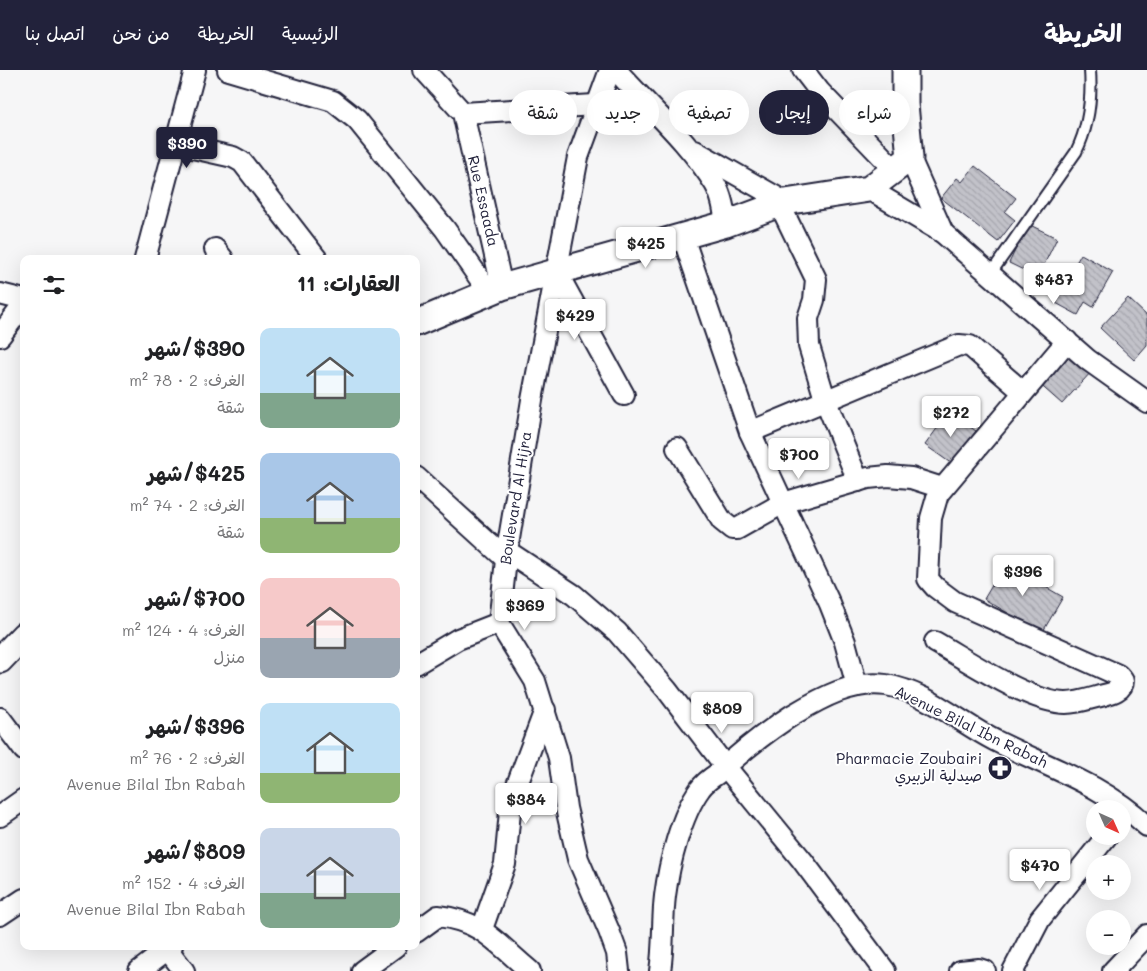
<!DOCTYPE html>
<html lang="ar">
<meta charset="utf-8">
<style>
:root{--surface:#fff;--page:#f6f6f6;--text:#202124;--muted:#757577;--accent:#22223b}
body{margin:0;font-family:Mali,"Playpen Sans Arabic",sans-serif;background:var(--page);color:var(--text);direction:rtl;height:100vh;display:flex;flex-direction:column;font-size:19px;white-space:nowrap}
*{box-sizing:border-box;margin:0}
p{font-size:16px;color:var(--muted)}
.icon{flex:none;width:28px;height:28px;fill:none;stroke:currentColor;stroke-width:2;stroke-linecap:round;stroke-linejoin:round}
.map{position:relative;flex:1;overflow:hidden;direction:ltr}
.sheet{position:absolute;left:20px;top:185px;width:400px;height:695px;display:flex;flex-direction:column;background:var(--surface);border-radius:10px;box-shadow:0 5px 20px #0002;direction:rtl}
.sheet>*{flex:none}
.guide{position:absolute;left:435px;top:20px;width:475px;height:45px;direction:rtl;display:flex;gap:10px}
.needle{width:32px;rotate:135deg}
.tools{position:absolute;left:1086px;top:730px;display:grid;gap:10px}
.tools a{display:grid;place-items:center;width:45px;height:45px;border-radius:50%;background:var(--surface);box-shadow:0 5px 20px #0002;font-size:25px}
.price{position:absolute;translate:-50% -42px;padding:0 11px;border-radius:5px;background:#fff;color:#222;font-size:16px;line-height:32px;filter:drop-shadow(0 1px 2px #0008)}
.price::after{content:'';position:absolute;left:50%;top:30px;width:15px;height:11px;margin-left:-8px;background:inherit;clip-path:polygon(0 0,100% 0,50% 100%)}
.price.selected{background:var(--accent);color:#fff}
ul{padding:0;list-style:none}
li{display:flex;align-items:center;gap:15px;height:125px;padding:0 20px}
li span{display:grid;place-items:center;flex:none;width:140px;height:100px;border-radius:10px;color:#555}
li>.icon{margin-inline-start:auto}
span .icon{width:60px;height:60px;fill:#fffc;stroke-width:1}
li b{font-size:21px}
h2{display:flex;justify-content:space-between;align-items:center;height:60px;padding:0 20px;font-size:21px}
.tag{padding:0 18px;border-radius:22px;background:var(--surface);box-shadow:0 5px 20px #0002;font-size:18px;line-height:45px}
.tag.selected{background:var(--accent);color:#fff}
header{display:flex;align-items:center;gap:30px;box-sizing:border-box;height:70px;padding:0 25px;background:var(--accent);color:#fff}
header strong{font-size:24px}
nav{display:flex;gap:28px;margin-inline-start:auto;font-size:18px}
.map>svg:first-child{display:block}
.building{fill:url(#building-back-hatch);stroke:#22223b}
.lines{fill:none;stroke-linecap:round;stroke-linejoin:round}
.service-casing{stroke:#22223b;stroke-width:14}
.minor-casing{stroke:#22223b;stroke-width:24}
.tertiary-casing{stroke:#22223b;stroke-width:29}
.service{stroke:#fff;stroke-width:10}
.minor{stroke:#fff;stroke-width:20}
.tertiary{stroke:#fff;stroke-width:25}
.labels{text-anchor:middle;stroke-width:4;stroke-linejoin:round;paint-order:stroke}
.street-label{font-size:15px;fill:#22223b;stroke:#fff}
.poi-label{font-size:15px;fill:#22223b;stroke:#fff;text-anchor:end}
</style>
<header>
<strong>الخريطة</strong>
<nav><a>الرئيسية</a><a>الخريطة</a><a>من نحن</a><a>اتصل بنا</a></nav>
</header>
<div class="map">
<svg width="1147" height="901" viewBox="0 0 1147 901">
<defs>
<pattern id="building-back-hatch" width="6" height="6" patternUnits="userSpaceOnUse" patternTransform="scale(1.25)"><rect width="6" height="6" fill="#c2c2c9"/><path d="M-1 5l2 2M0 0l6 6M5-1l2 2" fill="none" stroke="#a6a6ae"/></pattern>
</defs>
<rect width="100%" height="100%" fill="#f6f6f7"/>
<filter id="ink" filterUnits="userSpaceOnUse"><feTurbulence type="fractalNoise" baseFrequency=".02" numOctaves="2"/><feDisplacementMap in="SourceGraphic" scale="10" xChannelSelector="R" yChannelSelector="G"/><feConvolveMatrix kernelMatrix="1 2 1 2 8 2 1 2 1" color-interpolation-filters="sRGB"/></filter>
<g filter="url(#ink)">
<g class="building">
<path d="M975,96L1016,128L1005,142L1015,150L998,172L941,128L957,108L962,112Z"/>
<path d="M1028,154L1057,168L1038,207L1009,193Z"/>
<path d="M1081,184L1113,202L1093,237L1085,232L1078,245L1054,232Z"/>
<path d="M1128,228L1147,246V275L1134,290L1100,258Z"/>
<path d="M1067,277L1092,301L1062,334L1036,311Z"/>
<path d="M949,342L976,361L952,394L925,375Z"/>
<path d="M1007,490L1032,505L1030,508L1063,527L1042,563L984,529Z"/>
</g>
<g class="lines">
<defs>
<path id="service" d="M991,203L1076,82C1089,56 1092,29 1090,0"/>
<g id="minor">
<path d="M228,0L333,31L357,50L445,159L489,222"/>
<path d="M424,0L463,43L502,217"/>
<path d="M610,0L578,87L532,330L507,481L499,553L535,611L559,688L566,738L578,789L609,861L617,883L619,901"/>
<path d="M616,0C649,37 689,72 715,114C722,126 724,140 726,154"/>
<path d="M803,0L820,22L894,99"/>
<path d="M463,43L595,35"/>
<path d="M175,74L233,87L242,92L317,189"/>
<path d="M695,81L785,132"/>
<path d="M910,88L943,163"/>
<path d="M869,119L943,163L1088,290L1147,332"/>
<path d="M780,135L816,209L814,230L808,248L809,276L825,329L858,411"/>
<path d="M683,167L750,362L830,534L845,572L857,616"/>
<path d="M215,179L223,189"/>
<path d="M145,189L195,0"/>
<path d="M556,201L624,325"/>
<path d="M0,224L24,230"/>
<path d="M0,266L24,234"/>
<path d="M750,362L959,275L970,276L1023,322"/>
<path d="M677,378L722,451L732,459H737L783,433L868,408L888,406L911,408L942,418"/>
<path d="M416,407L506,489"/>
<path d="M507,481L574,525L617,562L667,620L725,696L802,790L885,901"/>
<path d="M935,572C967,590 1030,633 1066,633C1078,633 1092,628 1104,625C1112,623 1123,620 1123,611L1118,605L955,532L935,517L928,509L931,448L938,424L1067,271"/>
<path d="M416,594L458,569L499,553"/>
<path d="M0,648L24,680"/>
<path d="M0,746L24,729"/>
<path d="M0,845L24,829"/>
<path d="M482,859L505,794L511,731L545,640"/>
<path d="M416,862L438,846C483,851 497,874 530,901"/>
<path d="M165,876L184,901"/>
<path d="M139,901L172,876"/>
<path d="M362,901L396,876"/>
<path d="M660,901C664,876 662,851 665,826C669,794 681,745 700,719C704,713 711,708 717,704C741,682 767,661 794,644C821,628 853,610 886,615C927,622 960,653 996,671C1048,697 1104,715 1147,756"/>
<path d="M960,901L979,899L985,901"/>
<path d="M1013,901L1040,849L1107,766"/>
<path d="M1113,901L1147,865"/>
</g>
<g id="tertiary">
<path d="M416,253L502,217L726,154L785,132L869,119L910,88L905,34V0"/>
<path d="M0,590L24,565"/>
</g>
</defs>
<use href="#service" class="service-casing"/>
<use href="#minor" class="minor-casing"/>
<use href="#tertiary" class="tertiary-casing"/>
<use href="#service" class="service"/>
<use href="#minor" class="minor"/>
<use href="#tertiary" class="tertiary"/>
</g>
</g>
<defs>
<symbol id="pharmacy-disc" viewBox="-11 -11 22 22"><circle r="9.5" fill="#22223b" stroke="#fff"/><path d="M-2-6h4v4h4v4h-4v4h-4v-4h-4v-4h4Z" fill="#fff"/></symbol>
</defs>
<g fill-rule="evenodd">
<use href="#pharmacy-disc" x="986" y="684" width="28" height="28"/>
</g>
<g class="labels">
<g class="street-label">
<text transform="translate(483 131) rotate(77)" y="5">Rue Essaada</text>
<text transform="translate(516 428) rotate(-81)" y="5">Boulevard Al Hijra</text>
<text transform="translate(971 657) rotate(26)" y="5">Avenue Bilal Ibn Rabah</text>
</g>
<g class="poi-label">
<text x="982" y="694">Pharmacie Zoubairi<tspan x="982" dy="17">صيدلية الزبيري</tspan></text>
</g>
</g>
</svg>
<div class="tools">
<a><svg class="needle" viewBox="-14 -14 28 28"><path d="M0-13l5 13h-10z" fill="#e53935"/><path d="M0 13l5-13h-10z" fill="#757577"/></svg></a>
<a>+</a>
<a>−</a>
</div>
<b class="price selected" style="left:187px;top:99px">$390</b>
<b class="price" style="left:646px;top:199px">$425</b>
<b class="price" style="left:1054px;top:235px">$487</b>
<b class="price" style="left:575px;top:271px">$429</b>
<b class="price" style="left:951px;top:368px">$272</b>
<b class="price" style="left:799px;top:410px">$700</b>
<b class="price" style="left:1023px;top:527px">$396</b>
<b class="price" style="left:525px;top:561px">$369</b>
<b class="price" style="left:722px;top:664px">$809</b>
<b class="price" style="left:526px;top:755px">$384</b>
<b class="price" style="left:1040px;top:821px">$470</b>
<div class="guide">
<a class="tag">شراء</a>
<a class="tag selected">إيجار</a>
<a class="tag">تصفية</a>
<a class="tag">جديد</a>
<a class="tag">شقة</a>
</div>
<section class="sheet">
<h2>العقارات: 11<svg class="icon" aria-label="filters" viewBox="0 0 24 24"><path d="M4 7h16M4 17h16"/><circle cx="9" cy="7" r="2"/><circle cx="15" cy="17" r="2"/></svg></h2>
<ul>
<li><span style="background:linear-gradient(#bfe0f5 65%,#7fa58c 0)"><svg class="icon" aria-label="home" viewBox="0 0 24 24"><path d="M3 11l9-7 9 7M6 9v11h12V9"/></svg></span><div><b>$390/شهر</b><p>الغرف: 2 · 78 m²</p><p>شقة</p></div></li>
<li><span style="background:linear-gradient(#a9c7e8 65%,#8fb573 0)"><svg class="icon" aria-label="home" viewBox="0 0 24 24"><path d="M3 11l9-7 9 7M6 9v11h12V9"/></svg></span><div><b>$425/شهر</b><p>الغرف: 2 · 74 m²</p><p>شقة</p></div></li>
<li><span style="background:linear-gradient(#f6c9c9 60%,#9aa5b1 0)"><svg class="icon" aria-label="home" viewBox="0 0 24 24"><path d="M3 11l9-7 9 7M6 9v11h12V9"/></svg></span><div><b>$700/شهر</b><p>الغرف: 4 · 124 m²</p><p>منزل</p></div></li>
<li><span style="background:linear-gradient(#bfe0f5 70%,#8fb573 0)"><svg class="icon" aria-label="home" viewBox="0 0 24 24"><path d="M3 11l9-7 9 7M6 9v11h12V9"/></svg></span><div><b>$396/شهر</b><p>الغرف: 2 · 76 m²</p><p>Avenue Bilal Ibn Rabah</p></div></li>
<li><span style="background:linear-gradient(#c9d6e8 65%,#7fa58c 0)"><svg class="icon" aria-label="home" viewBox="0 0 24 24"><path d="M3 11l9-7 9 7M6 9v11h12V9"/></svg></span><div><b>$809/شهر</b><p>الغرف: 4 · 152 m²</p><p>Avenue Bilal Ibn Rabah</p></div></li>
</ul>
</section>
</div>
